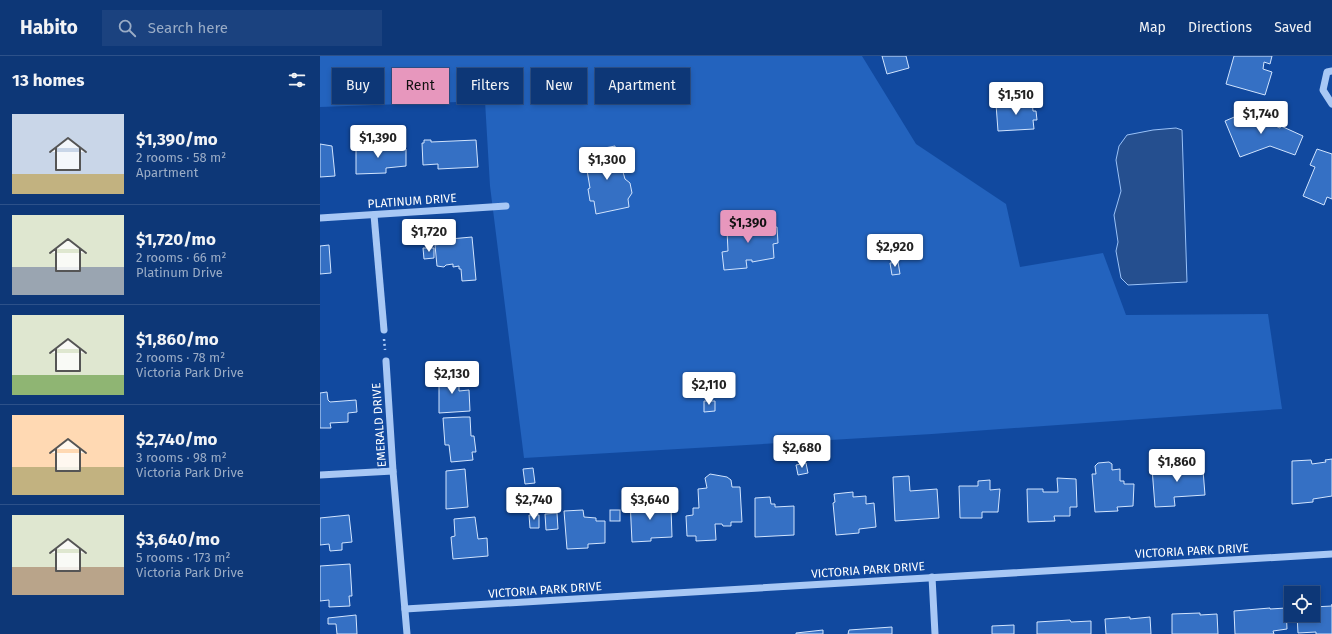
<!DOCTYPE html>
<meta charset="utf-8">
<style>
:root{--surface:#0d3777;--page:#1b427f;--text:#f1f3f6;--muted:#9aacc6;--line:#2d5189;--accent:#e797bd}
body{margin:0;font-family:"Fira Sans",sans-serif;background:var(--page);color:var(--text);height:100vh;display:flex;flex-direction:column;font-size:15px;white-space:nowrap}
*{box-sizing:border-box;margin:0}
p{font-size:13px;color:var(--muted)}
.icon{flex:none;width:22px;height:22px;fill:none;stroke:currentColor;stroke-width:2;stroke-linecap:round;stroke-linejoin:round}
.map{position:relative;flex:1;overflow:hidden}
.side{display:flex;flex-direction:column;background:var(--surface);width:320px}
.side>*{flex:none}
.hud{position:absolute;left:12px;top:12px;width:380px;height:36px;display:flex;gap:8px}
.controls{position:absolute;left:964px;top:530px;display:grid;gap:8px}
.controls a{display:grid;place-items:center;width:36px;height:36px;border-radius:0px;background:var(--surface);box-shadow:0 2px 6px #0003,0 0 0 1px var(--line);font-size:20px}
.price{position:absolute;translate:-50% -34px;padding:0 9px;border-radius:4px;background:#fff;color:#222;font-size:13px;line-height:26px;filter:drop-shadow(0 1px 2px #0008)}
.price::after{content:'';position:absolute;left:50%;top:24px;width:12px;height:9px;margin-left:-6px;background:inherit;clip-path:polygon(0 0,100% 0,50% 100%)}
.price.on{background:var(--accent);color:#111}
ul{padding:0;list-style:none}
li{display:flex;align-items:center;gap:12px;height:100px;padding:0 12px}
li+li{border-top:1px solid var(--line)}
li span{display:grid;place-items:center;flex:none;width:112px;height:80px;border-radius:0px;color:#555}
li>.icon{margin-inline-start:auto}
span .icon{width:48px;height:48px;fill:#fffc;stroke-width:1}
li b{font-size:17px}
h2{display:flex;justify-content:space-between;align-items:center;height:48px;padding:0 12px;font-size:17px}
.chip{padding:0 14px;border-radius:0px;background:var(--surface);box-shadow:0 2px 6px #0003,0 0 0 1px var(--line);font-size:14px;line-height:36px}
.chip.on{background:var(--accent);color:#111}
header{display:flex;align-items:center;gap:24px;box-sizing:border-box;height:56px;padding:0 20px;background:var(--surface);border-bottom:1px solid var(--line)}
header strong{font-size:19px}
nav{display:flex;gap:22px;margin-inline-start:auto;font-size:14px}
.search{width:280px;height:36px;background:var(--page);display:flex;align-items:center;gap:10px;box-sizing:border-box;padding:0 14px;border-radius:0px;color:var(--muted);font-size:15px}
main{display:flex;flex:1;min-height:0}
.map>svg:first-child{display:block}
.green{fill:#2363be}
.water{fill:#254f8f;stroke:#9ac2f8}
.building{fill:#3570c4;stroke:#d1e4fe}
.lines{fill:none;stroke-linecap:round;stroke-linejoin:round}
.path{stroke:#a8c8f5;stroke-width:2.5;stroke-dasharray:2 3;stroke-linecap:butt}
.minor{stroke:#a8c8f5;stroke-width:7}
.labels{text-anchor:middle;stroke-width:4;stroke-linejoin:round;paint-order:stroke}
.street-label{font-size:12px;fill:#fff;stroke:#11499f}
</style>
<header>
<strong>Habito</strong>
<div class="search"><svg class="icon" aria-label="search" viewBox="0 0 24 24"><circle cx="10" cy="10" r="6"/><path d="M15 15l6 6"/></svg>Search here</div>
<nav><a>Map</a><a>Directions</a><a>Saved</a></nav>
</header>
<main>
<section class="side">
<h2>13 homes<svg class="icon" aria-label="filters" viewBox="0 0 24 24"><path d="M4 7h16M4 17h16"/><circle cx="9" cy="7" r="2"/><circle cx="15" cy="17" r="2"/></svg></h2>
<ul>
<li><span style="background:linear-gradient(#c9d6e8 75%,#c2b280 0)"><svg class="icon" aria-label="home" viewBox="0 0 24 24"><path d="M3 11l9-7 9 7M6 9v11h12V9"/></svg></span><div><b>$1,390/mo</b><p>2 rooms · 58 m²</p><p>Apartment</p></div></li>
<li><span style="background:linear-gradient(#dfe7d0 65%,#9aa5b1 0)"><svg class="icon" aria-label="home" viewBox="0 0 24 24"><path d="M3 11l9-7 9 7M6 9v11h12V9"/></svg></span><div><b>$1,720/mo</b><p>2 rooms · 66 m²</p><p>Platinum Drive</p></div></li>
<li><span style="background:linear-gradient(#dfe7d0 75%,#8fb573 0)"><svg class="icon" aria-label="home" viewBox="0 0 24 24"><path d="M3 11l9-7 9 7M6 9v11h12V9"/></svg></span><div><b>$1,860/mo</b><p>2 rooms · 78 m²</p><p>Victoria Park Drive</p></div></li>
<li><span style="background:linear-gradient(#ffd9b3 65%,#c2b280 0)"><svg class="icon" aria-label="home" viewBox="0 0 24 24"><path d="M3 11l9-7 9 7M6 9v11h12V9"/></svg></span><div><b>$2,740/mo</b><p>3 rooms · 98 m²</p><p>Victoria Park Drive</p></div></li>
<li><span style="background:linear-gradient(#dfe7d0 65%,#b9a48a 0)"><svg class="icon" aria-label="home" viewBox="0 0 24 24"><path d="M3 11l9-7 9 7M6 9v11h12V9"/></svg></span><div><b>$3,640/mo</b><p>5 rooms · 173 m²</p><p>Victoria Park Drive</p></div></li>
</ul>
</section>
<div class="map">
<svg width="1012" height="578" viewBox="0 0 1012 578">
<rect width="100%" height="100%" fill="#11499f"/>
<path class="green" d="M0,0H542L596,88L686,148L700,211L783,197L806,259L948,258L962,353L612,378L204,402L170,130L165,45L0,51Z"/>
<path class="water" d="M856,72L862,74L867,226L808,229L801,222L796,195L798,186L794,159L801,135L796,104L799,90L807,79L833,74Z"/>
<g class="building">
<path d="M562,0H586L589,12L567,18Z"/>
<path d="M914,0H952L950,8L944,6L943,13L952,16L945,39L906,28Z"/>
<path d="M712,45L713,55H716L717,64H713L714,73L678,75L676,48Z"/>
<path d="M945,53L951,68L960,72L961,70L983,80L975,99L950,90L920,101L905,65L919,59L921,63Z"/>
<path d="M104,84H111V86L156,84L158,111L118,113V108L103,109L102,87H104Z"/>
<path d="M0,88L12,90L15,120L0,121Z"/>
<path d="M61,88V93L65,94L86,93V110L66,112V117L36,118V89Z"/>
<path d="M295,90L296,98H293L296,111L301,109L305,123L310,127L312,137L308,143L309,151L276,158L274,145H270L268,133L270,132L264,96Z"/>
<path d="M997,93L1012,98V143L1007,141L1004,149L983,140L995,111L990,109Z"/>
<path d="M434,162V172L457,171L458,187L453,188L454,202L432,206V204H426L427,212L404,214L402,196L408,195L407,174L412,173L411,163Z"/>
<path d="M152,181L156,224L142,225L141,213H139V210L133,211V208L126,209L124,211L117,210L115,189L130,187V183Z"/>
<path d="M9,189L11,217L0,218V190Z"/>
<path d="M103,192H114V202L104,203Z"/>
<path d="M578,206L580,218L572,219L570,207Z"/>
<path d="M139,318V335L149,334L150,355L119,357V319Z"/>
<path d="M7,336L8,344L10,346L36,344L37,356L28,357V366L10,367L11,372H0V337Z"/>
<path d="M384,345H395V355L384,356Z"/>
<path d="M143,361H150L151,380H154L156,396H152L153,404L131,406L129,389H125L123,362Z"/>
<path d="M872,402L873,415L883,414L885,439L854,441L855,450L835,451L832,412L862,410V403Z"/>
<path d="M1012,403V440L993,443V446L972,448V405L991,404L992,408L1006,406L1005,404Z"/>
<path d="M789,406L792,408V414L800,413V425H804V428H814L813,450L797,451L798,455L775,456L772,418H776L775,410L778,407Z"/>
<path d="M486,407L488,417L478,419L476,409Z"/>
<path d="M213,412L215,427L205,428L203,413Z"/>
<path d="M145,413L148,451L126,453V415Z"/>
<path d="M390,418L407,421L411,424L412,431H420L422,466H411V470H403L402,468H395L396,484L376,485V480H367L366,460L373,459V452H379L378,433L387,432L385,422Z"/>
<path d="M589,420L590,435L617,433L619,462L575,465L573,421Z"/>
<path d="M737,422L756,423L757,451H750V460H734L735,465L708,466L707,433H723V436H738Z"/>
<path d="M670,424V434L680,433L678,456H662V462H640L639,430H658V425Z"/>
<path d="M533,436V441L546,440V448L554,447L556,471L539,473V477L516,479L513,447L515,446L514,438Z"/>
<path d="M450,441L451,448H455V451L474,450V479L435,481V442Z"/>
<path d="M310,444L343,446V452H351L352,481L331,482V485L312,486Z"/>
<path d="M263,454L264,461L276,462V465H285V487L268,488V492L247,493L244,455Z"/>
<rect x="290" y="454" width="10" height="11"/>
<path d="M237,457L238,473L226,474L225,458Z"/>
<path d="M29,459L32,486L22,487V494L10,495L9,488L0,489V462Z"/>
<path d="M209,459H219V472H210Z"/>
<path d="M155,461L158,483L167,482L168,500L133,503L131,481L135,480L134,463Z"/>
<path d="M30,508L32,540H29L30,550L9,551V544L0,545V510Z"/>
<path d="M1012,548V578H996V576L978,577L977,559H993V551L1012,550Z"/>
<path d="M950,552V553L966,552L967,573L953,575L954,578H915L914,555Z"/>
<path d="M880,557V559L897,558L898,578H852V558Z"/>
<path d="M36,559L37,578H17L16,568H8V562Z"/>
<path d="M810,561V563L830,561L831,578H786L785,563Z"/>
<path d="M750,564L751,566L771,565V578H717V566Z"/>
<path d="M694,569V578H672V570Z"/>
<path d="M572,571V578H528L529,574Z"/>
<path d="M503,574V578H476V577Z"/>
</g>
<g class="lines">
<path class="path" d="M64,283L65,294"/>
<g class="minor">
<path d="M1012,15L1007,16L1003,34L1012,48"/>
<path d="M54,159L64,274"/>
<path d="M0,162L186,150"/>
<path d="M66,305L73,415L87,578"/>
<path d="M0,419L73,415"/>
<path d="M612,521L615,578"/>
<path d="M85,553L1012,498"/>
</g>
</g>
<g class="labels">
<g class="street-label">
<text transform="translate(92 145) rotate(-4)" y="4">PLATINUM DRIVE</text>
<text transform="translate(59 369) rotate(-94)" y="4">EMERALD DRIVE</text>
<text transform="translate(872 495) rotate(-3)" y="4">VICTORIA PARK DRIVE</text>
<text transform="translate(548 514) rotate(-4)" y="4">VICTORIA PARK DRIVE</text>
<text transform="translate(225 534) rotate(-4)" y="4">VICTORIA PARK DRIVE</text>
</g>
</g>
</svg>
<div class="controls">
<a><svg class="icon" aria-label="locate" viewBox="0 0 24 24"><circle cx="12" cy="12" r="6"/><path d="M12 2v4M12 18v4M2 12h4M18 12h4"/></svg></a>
</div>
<b class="price" style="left:696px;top:60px">$1,510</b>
<b class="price" style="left:941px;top:79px">$1,740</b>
<b class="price" style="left:58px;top:103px">$1,390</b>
<b class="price" style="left:287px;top:125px">$1,300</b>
<b class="price on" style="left:428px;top:188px">$1,390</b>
<b class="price" style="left:109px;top:197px">$1,720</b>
<b class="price" style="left:575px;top:212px">$2,920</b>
<b class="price" style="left:132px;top:339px">$2,130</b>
<b class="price" style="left:389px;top:350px">$2,110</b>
<b class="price" style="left:482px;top:413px">$2,680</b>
<b class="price" style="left:857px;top:427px">$1,860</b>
<b class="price" style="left:214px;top:465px">$2,740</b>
<b class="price" style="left:330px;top:465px">$3,640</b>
<div class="hud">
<a class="chip">Buy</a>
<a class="chip on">Rent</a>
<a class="chip">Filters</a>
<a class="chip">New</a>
<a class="chip">Apartment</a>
</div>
</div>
</main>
